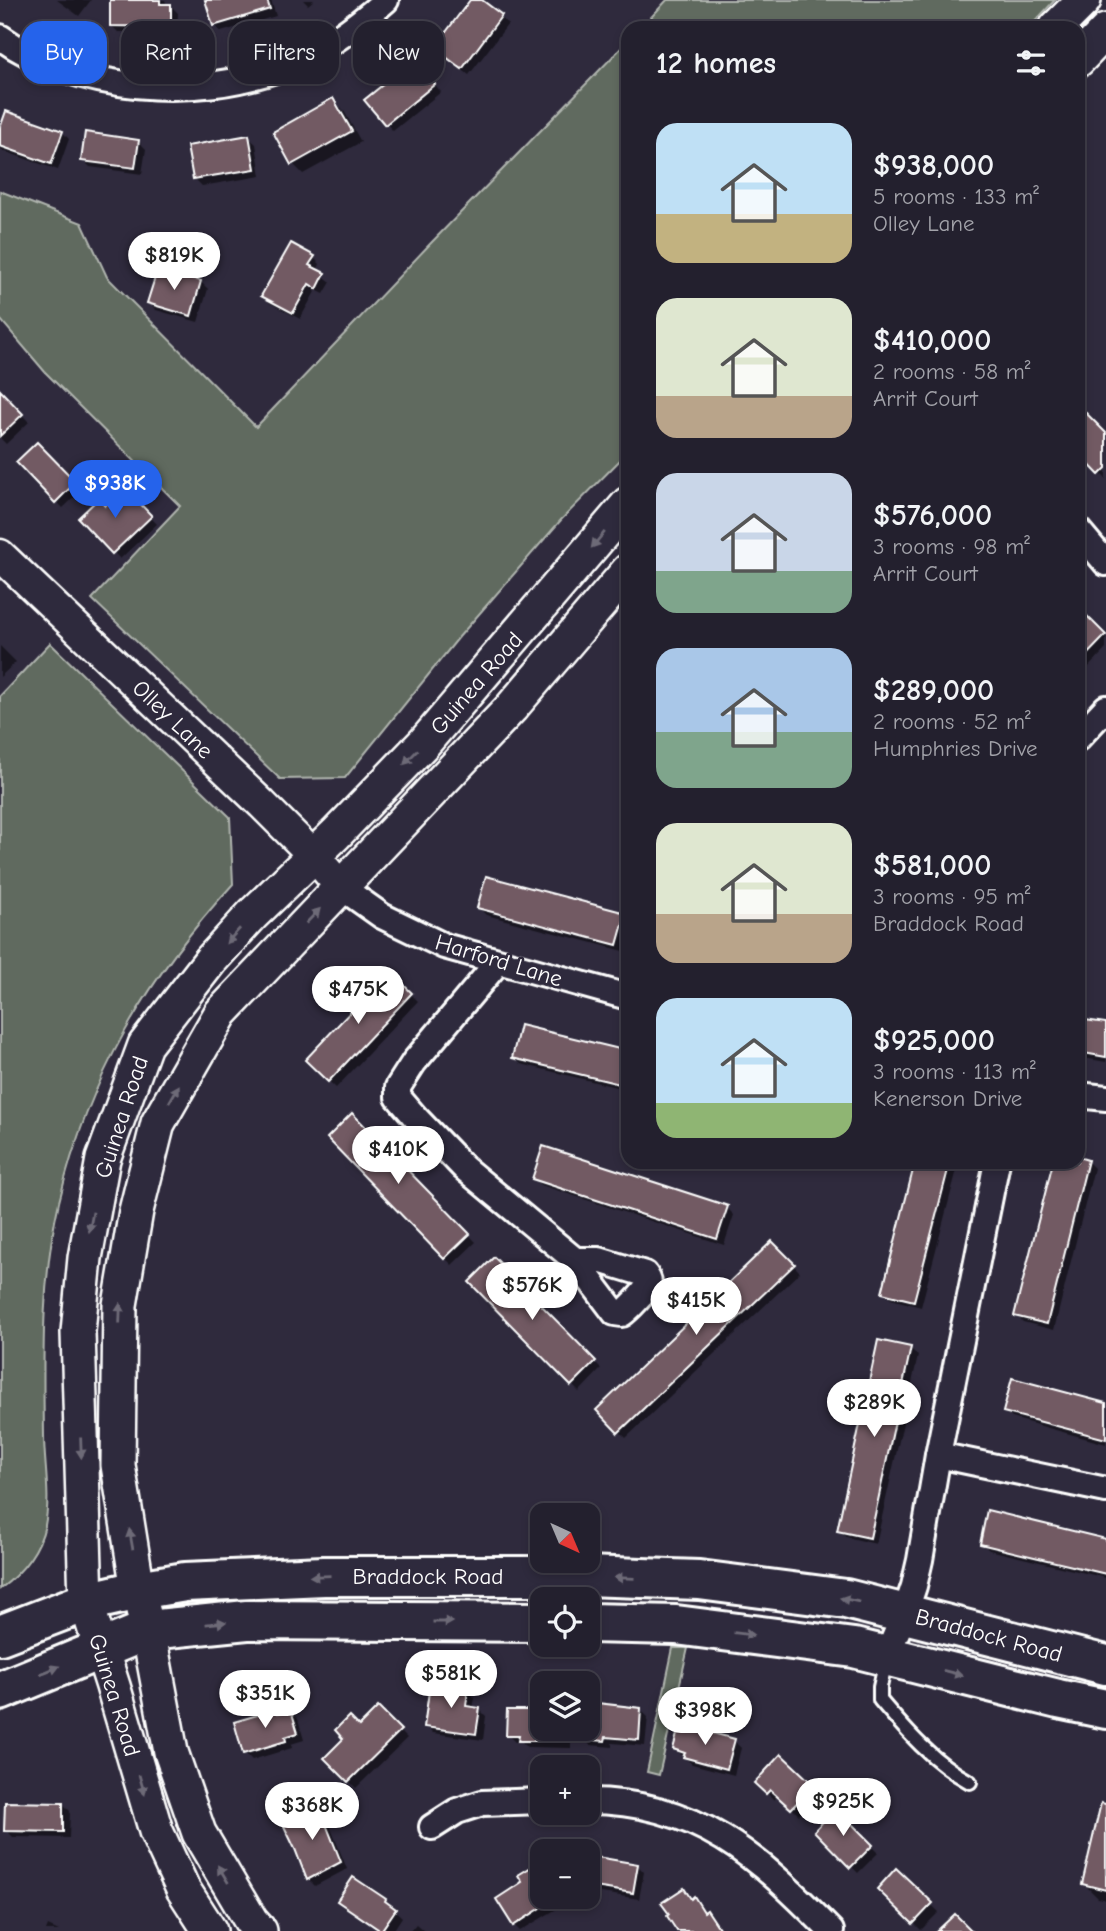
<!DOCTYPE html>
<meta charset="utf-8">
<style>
:root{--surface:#23202e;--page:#2b2836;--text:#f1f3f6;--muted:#a3a3aa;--line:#403e4a;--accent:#2563eb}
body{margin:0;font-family:"Comic Neue",sans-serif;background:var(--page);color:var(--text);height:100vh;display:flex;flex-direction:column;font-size:26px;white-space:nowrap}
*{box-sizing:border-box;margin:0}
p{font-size:23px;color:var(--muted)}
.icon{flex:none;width:38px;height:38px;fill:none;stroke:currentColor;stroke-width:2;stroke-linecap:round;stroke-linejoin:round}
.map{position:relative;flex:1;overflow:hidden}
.panel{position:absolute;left:621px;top:21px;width:464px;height:1148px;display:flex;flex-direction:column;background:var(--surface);border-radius:21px;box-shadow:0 4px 10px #0003,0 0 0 2px var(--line)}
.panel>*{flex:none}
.hud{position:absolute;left:21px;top:21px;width:495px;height:63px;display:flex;gap:14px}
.needle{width:46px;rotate:136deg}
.tools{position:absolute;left:530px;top:1503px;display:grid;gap:14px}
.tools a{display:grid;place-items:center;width:70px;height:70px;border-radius:14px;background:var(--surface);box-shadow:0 4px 10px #0003,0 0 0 2px var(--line);font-size:35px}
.price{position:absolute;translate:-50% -60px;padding:0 16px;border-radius:24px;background:#fff;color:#222;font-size:23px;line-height:46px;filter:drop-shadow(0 2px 4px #0008)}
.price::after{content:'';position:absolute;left:50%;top:42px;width:21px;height:16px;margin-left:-10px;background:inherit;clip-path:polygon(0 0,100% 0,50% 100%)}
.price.selected{background:var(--accent);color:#fff}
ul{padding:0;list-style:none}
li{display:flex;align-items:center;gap:21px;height:175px;padding:0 35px}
li span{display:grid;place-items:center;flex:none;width:196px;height:140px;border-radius:21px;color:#555}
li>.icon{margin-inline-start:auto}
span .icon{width:84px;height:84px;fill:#fffc;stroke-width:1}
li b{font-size:30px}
h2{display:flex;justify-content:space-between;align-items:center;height:84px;padding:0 35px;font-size:30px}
.chip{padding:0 24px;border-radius:21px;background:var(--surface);box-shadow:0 4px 10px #0003,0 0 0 2px var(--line);font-size:24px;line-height:63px}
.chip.selected{background:var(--accent);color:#fff}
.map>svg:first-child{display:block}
.green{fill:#616b5f;stroke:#b0b5af;stroke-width:2}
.shadow{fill:#0007}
.building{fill:#725a64;stroke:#fff;stroke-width:2}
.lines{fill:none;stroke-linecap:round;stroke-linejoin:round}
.service-casing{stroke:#fff;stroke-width:18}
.minor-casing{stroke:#fff;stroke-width:30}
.tertiary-casing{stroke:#fff;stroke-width:35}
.secondary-casing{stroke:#fff;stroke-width:38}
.primary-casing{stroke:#fff;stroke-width:44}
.service{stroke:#2f2a3d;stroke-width:12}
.minor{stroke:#2f2a3d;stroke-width:24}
.tertiary{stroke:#2f2a3d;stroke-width:30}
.secondary{stroke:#2f2a3d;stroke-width:33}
.primary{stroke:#2f2a3d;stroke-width:38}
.oneway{fill:#6d6a77}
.labels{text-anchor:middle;stroke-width:5;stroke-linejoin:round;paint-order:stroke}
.street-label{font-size:23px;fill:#fff;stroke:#2f2a3d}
</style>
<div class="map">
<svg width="1106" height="1931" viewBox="0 0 1106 1931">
<rect width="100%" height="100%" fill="#2f2a3d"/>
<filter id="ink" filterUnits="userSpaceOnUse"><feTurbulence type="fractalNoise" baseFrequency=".0143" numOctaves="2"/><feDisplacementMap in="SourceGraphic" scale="14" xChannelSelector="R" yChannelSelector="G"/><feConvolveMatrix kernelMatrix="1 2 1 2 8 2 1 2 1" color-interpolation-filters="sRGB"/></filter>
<g filter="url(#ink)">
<g class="green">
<path d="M667,0H1055L1029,28H641Z"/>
<path d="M628,41V452L561,520L459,637L345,778L280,779L92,599L180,506L45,372L0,319V191L82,223L107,277L256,427L430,244Z"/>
<path d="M50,643L230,817L233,884C147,978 89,1077 59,1202C41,1279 43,1357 44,1435C44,1464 51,1496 45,1525C39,1553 21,1573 0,1589V696Z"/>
<path d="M673,1648H688L659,1775L647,1772Z"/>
</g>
<g class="shadow">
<path d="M57,0H91L79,16Z"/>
<path d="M112,0H165L167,6H171L178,13L177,33L118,32L111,25Z"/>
<path d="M207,0H271L276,16L221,32L214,25Z"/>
<path d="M303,0H314L308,5Z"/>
<path d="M472,0H479L508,24L469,75L443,55Z"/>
<path d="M421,68L441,92L393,131L366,100Z"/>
<path d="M333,101L344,111L361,142L303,174L292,163Z"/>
<path d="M62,132L69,139L58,170L3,151L0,148V133Z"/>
<path d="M248,137L256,144L261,176L202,186L194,178Z"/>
<path d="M139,142L146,149L142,174L90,167L83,160Z"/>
<path d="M313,257L320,264L317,271L331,282L324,294L316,290L300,319L270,303L263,296Z"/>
<path d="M201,282L208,289L198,322L156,310L149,303Z"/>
<path d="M0,392L29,422L6,444L0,438Z"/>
<path d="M1078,408L1106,436V479L1078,451Z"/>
<path d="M37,444L82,490L63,508L18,462Z"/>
<path d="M124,490L157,524L120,559L81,518L105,509Z"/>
<path d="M1082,614L1106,637V649L1078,678V618Z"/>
<path d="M0,646L16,662L0,677Z"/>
<path d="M479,908L625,914L628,917V936L624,951L486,915Z"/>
<path d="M389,973L418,1001L336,1088L307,1060Z"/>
<path d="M1078,1020L1106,1025V1062L1078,1057Z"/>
<path d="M521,1027L628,1053V1090L521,1064L514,1057Z"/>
<path d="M352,1116L476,1242L452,1265L330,1138Z"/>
<path d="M1078,1159L1087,1161L1094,1168L1054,1330L1023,1322L1016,1315L1055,1162H1078Z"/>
<path d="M917,1162H959L921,1307L891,1299L883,1292Z"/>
<path d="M534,1178L727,1208L734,1215L724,1245L541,1185Z"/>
<path d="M772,1243L800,1272L626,1438L598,1410Z"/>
<path d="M494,1259L601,1369L579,1392L471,1282Z"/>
<path d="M911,1349L918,1356L876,1544L846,1537L839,1530Z"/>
<path d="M1106,1405V1444L1012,1418L1005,1411Z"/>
<path d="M1106,1541V1578L989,1550L982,1543Z"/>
<path d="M468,1691L475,1698L473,1708L479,1709L486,1716L483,1740L433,1733L426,1726Z"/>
<path d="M588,1704L641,1710L648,1717L645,1746L612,1743V1747L590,1745L583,1738L584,1729H588Z"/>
<path d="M378,1709L407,1738L356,1788L326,1758Z"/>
<path d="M276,1711L280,1715L291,1712L298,1719L304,1740L291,1744L292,1748L252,1760L245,1753Z"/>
<path d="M509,1711L542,1712V1729H571V1748L527,1747L522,1742H515L508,1735Z"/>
<path d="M734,1741L741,1748L734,1775L692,1764L675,1749Z"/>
<path d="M757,1783L813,1786L820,1793L799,1815L778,1795L774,1800Z"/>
<path d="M63,1804L70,1811L69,1838L13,1837L6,1830Z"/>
<path d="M318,1806L325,1813L347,1869L315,1886L308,1879Z"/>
<path d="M1106,1806V1900L1098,1898L1084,1884Z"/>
<path d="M836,1811L878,1853L858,1873L816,1831Z"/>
<path d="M588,1862L637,1865L644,1872L639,1899L589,1891Z"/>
<path d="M538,1865L542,1870V1897H560L565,1904L520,1931L514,1925L525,1883Z"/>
<path d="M896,1871L939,1912L921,1930L879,1889Z"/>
<path d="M354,1879L385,1901L402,1917L393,1931H381L347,1908L340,1901Z"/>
<path d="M416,1924L424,1931H410Z"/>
<path d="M48,1926L59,1931H46Z"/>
</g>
<g class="building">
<path d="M110,0H160V4H171V27L110,26Z"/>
<path d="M205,0H267L270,9L213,26Z"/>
<path d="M470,0H482L502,15L462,69L434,48Z"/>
<path d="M415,59L435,84L385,125L364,100Z"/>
<path d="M333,98L352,131L291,165L273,132Z"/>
<path d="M6,111L63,131L51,164L0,146V128Z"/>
<path d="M85,132L139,140L135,168L81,161Z"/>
<path d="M249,135L255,169L193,179L187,146Z"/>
<path d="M291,243L315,256L309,265L325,273L317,289L309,284L293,313L261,296Z"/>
<path d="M158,268L201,281L191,316L147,303Z"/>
<path d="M0,390L23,414L0,436Z"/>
<path d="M1078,405L1106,433V468L1099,475L1078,453Z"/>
<path d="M37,442L76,482L55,503L16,462Z"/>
<path d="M124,487L152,516L112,554L78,518L98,499L105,506Z"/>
<path d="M1082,611L1106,635L1078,664V615Z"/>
<path d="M486,876L626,913L617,945L477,908Z"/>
<path d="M389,971L412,993L328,1082L305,1060Z"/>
<path d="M1078,1019L1106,1023V1057L1078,1052Z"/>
<path d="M520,1025L628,1051V1086L512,1058Z"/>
<path d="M352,1113L470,1234L444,1259L327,1138Z"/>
<path d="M543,1146L728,1206L717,1239L532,1179Z"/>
<path d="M1078,1157L1088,1160L1047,1324L1014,1316L1053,1162H1078Z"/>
<path d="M915,1162H950L914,1301L882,1293Z"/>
<path d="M772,1241L795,1264L618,1433L596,1410Z"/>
<path d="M494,1257L596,1361L571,1386L469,1282Z"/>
<path d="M878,1340L911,1347L870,1538L837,1531Z"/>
<path d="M1012,1378L1106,1403V1439L1003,1412Z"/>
<path d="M987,1510L1106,1539V1574L980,1544Z"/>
<path d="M430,1684L468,1690L466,1706L480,1708L476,1734L424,1727Z"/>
<path d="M588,1702L641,1708L639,1740L606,1737L605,1741L581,1739L582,1729H588Z"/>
<path d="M378,1707L401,1730L348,1782L324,1758L343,1739L335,1730L349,1716L359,1726Z"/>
<path d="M277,1709L278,1713L291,1710L298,1733L285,1737L286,1741L243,1754L234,1722Z"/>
<path d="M507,1710H542V1729H564V1741H518L519,1736H506Z"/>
<path d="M679,1727L693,1731L694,1728L735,1739L727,1769L683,1757L685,1753L673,1749Z"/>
<path d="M781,1754L814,1785L791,1809L770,1790L766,1794L754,1783Z"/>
<path d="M5,1802L63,1803V1832L4,1831Z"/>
<path d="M1101,1803L1106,1804V1890L1082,1884Z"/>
<path d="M318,1804L341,1862L307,1880L295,1849L282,1822Z"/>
<path d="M836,1808L873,1845L850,1868L814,1831Z"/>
<path d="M597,1857L638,1864L633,1893L588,1886V1861L597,1862Z"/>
<path d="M538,1863L542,1870V1897H558L513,1926L496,1899L522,1882L518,1875Z"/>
<path d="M896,1868L933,1903L913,1924L877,1889Z"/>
<path d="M353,1877L386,1899L385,1901L396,1909L381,1931L337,1901Z"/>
<path d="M684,1888L691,1899L694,1896L704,1912L707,1910L721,1931H677L667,1916L669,1914L661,1903Z"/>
<path d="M955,1914L972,1931H937Z"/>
</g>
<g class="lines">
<defs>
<path id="service" d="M886,1660L880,1687V1700C907,1732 933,1762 970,1782"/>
<g id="minor">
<path d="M0,37C77,92 196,101 283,67C322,52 356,27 386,0"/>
<path d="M1078,530L1106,563"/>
<path d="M1078,738L1106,708"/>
<path d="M341,887L382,916L444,946L628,997"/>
<path d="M498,962L414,1062L398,1087V1097L417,1119L464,1168L575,1260L615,1313L622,1314C629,1309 644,1293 648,1286C650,1280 648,1279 645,1274L599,1260H575"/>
<path d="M1078,1095L1106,1098"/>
<path d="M938,1455L1106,1490"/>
<path d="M887,1655L905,1613L914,1586L920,1560L938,1455L997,1162"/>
<path d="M588,1801C698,1801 758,1857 831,1931"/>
<path d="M432,1827L457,1811L482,1803L542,1801"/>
</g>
<path id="tertiary" d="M0,555L262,804L314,856L341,887"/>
<g id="secondary">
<path d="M1056,28L1084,0"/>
<path d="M1078,60L1106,31"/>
<path d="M210,1931L183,1889L156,1831L113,1686L86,1602L78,1332L85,1258L103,1159L145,1045L210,961L253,914L336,834L424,743L628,504"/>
<path d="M260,1931L251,1921L199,1833L171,1752L148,1630L138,1590L118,1465L120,1305L136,1211L158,1123L221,1013L511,708L628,571"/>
</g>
<g id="primary">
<path d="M588,1623L676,1625L854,1648L1058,1699L1106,1709"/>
<path d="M0,1635L86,1602L138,1590L185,1582L324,1576H585L699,1580L846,1599L1106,1665"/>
<path d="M0,1691L148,1630L247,1620L542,1622"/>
</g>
</defs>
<use href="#service" class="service-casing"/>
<use href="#minor" class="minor-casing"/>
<use href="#tertiary" class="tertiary-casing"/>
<use href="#secondary" class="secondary-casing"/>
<use href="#primary" class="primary-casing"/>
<use href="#service" class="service"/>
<use href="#minor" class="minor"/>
<use href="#tertiary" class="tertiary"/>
<use href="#secondary" class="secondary"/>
<use href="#primary" class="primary"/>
</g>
<defs><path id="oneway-solid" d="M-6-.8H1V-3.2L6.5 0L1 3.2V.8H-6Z" transform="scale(1.75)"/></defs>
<g class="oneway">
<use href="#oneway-solid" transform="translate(598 540) rotate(130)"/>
<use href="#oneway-solid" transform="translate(411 757) rotate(134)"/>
<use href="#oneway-solid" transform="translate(313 916) rotate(-46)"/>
<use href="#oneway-solid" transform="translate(233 936) rotate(132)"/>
<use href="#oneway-solid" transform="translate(174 1094) rotate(-60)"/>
<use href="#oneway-solid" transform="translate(91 1222) rotate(101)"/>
<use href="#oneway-solid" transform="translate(120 1313) rotate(-88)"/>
<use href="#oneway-solid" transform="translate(81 1448) rotate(88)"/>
<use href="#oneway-solid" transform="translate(131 1539) rotate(-100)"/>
<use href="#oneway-solid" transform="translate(320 1576) rotate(178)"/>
<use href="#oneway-solid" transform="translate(624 1578) rotate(-178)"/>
<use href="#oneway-solid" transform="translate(850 1600) rotate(-168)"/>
<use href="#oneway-solid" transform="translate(443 1622)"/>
<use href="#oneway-solid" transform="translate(216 1623) rotate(-6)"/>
<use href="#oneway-solid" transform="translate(744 1634) rotate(7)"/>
<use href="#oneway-solid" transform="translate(50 1670) rotate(-22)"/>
<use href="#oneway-solid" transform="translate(953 1673) rotate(14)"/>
<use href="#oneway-solid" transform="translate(142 1785) rotate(74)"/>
<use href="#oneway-solid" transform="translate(223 1874) rotate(-121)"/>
</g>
</g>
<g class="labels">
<g class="street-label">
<text transform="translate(476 683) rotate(-49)" y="8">Guinea Road</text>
<text transform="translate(173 719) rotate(44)" y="8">Olley Lane</text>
<text transform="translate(499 960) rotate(17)" y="8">Harford Lane</text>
<text transform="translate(121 1117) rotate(-72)" y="8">Guinea Road</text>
<text x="428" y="1584">Braddock Road</text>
<text transform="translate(989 1635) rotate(15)" y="8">Braddock Road</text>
<text transform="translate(115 1695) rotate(73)" y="8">Guinea Road</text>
</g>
</g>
</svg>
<div class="tools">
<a><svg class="needle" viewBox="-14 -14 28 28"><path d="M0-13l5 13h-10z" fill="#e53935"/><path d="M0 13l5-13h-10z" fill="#a3a3aa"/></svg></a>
<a><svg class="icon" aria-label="locate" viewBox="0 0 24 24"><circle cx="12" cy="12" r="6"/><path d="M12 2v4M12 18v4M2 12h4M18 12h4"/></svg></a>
<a><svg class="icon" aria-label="layers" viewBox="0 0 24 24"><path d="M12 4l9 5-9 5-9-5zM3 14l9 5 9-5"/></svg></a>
<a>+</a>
<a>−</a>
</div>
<b class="price" style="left:174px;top:292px">$819K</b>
<b class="price selected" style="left:115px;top:520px">$938K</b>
<b class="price" style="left:358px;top:1026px">$475K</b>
<b class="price" style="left:398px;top:1186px">$410K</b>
<b class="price" style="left:532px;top:1322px">$576K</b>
<b class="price" style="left:696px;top:1337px">$415K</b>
<b class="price" style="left:874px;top:1439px">$289K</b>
<b class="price" style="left:451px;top:1710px">$581K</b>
<b class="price" style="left:265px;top:1730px">$351K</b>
<b class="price" style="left:705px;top:1747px">$398K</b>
<b class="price" style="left:843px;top:1838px">$925K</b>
<b class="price" style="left:312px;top:1842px">$368K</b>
<div class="hud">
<a class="chip selected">Buy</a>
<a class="chip">Rent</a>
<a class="chip">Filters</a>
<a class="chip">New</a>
</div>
<section class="panel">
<h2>12 homes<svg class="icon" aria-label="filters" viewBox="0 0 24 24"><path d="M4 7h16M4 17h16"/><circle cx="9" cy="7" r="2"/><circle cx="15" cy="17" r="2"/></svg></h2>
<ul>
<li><span style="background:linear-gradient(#bfe0f5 65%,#c2b280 0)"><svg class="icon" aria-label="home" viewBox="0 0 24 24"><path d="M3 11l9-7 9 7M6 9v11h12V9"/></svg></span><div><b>$938,000</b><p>5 rooms · 133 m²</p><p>Olley Lane</p></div></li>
<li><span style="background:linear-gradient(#dfe7d0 70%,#b9a48a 0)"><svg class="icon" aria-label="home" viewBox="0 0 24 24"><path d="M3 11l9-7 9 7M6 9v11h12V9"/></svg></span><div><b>$410,000</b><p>2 rooms · 58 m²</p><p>Arrit Court</p></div></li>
<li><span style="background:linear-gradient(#c9d6e8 70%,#7fa58c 0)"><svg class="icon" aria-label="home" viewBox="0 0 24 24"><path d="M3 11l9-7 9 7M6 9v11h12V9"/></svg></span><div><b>$576,000</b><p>3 rooms · 98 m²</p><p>Arrit Court</p></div></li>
<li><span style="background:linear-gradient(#a9c7e8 60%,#7fa58c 0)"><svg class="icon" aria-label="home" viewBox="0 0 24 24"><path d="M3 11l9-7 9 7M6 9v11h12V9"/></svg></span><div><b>$289,000</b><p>2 rooms · 52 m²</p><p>Humphries Drive</p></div></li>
<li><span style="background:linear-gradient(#dfe7d0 65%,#b9a48a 0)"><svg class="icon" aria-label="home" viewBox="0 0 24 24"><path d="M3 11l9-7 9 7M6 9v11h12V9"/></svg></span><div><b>$581,000</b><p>3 rooms · 95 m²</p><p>Braddock Road</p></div></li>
<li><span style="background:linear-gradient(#bfe0f5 75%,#8fb573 0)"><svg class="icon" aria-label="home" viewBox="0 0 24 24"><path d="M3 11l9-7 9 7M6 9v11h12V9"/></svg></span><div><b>$925,000</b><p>3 rooms · 113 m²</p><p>Kenerson Drive</p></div></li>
</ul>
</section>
</div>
